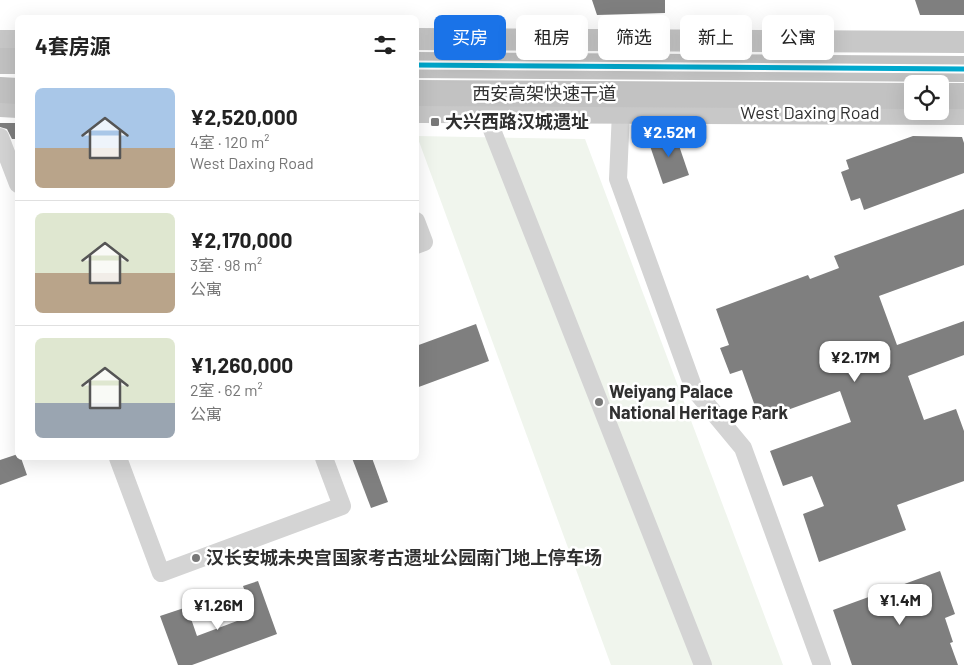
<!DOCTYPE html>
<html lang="zh">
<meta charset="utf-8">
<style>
:root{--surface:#fff;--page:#f2f2f2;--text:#222;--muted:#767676;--line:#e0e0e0;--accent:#1a73e8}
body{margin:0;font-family:Barlow,"Noto Sans SC",sans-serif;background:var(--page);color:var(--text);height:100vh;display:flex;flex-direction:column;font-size:19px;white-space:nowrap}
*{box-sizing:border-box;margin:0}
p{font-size:16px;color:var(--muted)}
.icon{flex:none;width:28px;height:28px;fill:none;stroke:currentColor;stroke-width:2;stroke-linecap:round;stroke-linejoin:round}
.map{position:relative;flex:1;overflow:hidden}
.details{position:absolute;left:15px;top:15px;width:404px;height:445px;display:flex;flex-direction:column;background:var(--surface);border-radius:8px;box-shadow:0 5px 20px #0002}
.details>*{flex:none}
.top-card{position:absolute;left:434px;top:15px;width:455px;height:45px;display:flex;gap:10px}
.tools{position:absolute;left:904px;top:75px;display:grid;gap:10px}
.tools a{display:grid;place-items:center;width:45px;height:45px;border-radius:8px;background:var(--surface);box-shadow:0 5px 20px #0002;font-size:25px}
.price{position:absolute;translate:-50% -42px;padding:0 11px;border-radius:10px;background:#fff;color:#222;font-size:16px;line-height:32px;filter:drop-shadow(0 1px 2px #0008)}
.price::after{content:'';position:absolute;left:50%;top:30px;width:15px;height:11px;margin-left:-8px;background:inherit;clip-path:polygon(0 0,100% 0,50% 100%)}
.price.active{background:var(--accent);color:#fff}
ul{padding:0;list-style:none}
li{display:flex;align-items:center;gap:15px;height:125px;padding:0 20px}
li+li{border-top:1px solid var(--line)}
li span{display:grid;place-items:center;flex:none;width:140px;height:100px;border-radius:8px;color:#555}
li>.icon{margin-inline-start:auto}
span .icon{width:60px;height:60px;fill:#fffc;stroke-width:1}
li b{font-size:21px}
h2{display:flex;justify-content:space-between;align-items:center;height:60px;padding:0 20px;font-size:21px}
.chip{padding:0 18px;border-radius:8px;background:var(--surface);box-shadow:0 5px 20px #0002;font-size:18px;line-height:45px}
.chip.active{background:var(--accent);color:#fff}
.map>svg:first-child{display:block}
.green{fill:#f0f5ed}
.building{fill:#7f7f7f}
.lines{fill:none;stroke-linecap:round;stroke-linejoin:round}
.minor{stroke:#d4d4d4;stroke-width:18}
.major{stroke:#c8c8c8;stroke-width:22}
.highway{stroke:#c2c2c2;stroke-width:26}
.bus-1-casing{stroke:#fff;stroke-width:9}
.bus-1{stroke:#00a9ce;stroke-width:5}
.poi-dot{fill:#787878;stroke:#fff;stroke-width:2}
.labels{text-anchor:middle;stroke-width:5;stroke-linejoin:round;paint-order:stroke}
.street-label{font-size:18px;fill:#303030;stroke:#fff}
.poi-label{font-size:18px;font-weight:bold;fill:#303030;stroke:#fff;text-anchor:start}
</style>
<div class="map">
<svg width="964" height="665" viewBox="0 0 964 665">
<rect width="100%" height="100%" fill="#fff"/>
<path class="green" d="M417,136L585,139L783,665H611Z"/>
<g class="building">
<path d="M592,0H665V13L597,15Z"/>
<path d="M915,0H964V15H920Z"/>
<path d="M0,123H18V139H12L7,129L0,127Z"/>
<path d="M674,131L689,175L663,184L648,140Z"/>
<path d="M913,136L962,137L964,143V173L864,210L860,198L851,201L841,172L849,169L846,160Z"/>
<path d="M964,209V265L879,296L897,345L964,321V355L908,376L924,420L956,409L964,431V481L897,505L906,530L819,562L803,514L824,506L812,476L783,486L770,451L851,422L840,391L760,420L742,370L730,374L720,348L729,345L716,309L808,275L810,279L839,268L834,256Z"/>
<path d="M476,324L489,361L416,388V346Z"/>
<path d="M18,454V458H21L27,475L0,485V460Z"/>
<path d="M352,458H372L388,502L371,508Z"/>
<path d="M940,571L955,614L945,618L953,642L950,643L958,665H852L833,610Z"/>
<path d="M258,581L277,634L192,665H178L160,616L187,607L197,636L253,615L243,586Z"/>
</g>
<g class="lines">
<g class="minor">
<path d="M485,112L703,665"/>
<path d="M621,112L618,179L694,389L743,448L822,665"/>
<path d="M0,137L18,184"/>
<path d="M416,221L424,242L416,245"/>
<path d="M118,458L161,573L342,506L324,458"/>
</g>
<g class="major">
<path d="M416,39L964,42"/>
<path d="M0,41H18"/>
<path d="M0,106L18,107"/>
<path d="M416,112L964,114"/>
</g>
<g class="highway">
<path d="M0,61H18"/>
<path d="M416,65L964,69"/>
<path d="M0,90L18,91"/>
<path d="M416,93L912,96"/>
<path d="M940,96H964"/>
</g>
<defs>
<path id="bus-1" d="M416,65L964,69"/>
</defs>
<use href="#bus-1" class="bus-1-casing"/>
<use href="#bus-1" class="bus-1"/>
</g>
<g class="poi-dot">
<rect x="430" y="117" width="10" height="10" rx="2.5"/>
<circle cx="599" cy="402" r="5"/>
<circle cx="196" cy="558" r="5"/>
</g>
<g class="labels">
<g class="street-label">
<text x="544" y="100">西安高架快速干道</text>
<text x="810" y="119">West Daxing Road</text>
</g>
<g class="poi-label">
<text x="445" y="128">大兴西路汉城遗址</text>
<text x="609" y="398">Weiyang Palace<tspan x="609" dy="21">National Heritage Park</tspan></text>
<text x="206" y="564">汉长安城未央宫国家考古遗址公园南门地上停车场</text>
</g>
</g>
</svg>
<div class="tools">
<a><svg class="icon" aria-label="locate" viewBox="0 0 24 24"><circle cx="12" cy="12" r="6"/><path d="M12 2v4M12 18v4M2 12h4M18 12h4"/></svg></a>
</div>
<b class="price active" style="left:669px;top:158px">¥2.52M</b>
<b class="price" style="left:855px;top:383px">¥2.17M</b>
<b class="price" style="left:900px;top:626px">¥1.4M</b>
<b class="price" style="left:218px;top:631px">¥1.26M</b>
<div class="top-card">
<a class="chip active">买房</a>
<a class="chip">租房</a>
<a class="chip">筛选</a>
<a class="chip">新上</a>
<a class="chip">公寓</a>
</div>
<section class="details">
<h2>4套房源<svg class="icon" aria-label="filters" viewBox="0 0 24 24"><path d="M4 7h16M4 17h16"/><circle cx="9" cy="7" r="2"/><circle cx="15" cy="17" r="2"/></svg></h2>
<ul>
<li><span style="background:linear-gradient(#a9c7e8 60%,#b9a48a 0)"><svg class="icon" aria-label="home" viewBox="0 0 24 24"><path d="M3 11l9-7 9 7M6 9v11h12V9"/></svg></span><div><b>¥2,520,000</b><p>4室 · 120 m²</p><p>West Daxing Road</p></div></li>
<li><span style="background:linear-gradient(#dfe7d0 60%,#b9a48a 0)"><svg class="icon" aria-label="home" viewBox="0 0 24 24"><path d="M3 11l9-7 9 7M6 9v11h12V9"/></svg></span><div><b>¥2,170,000</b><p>3室 · 98 m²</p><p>公寓</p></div></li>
<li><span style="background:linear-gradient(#dfe7d0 65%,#9aa5b1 0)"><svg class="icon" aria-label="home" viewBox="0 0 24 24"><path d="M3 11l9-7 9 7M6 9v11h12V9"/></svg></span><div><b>¥1,260,000</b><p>2室 · 62 m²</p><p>公寓</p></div></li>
</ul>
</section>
</div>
